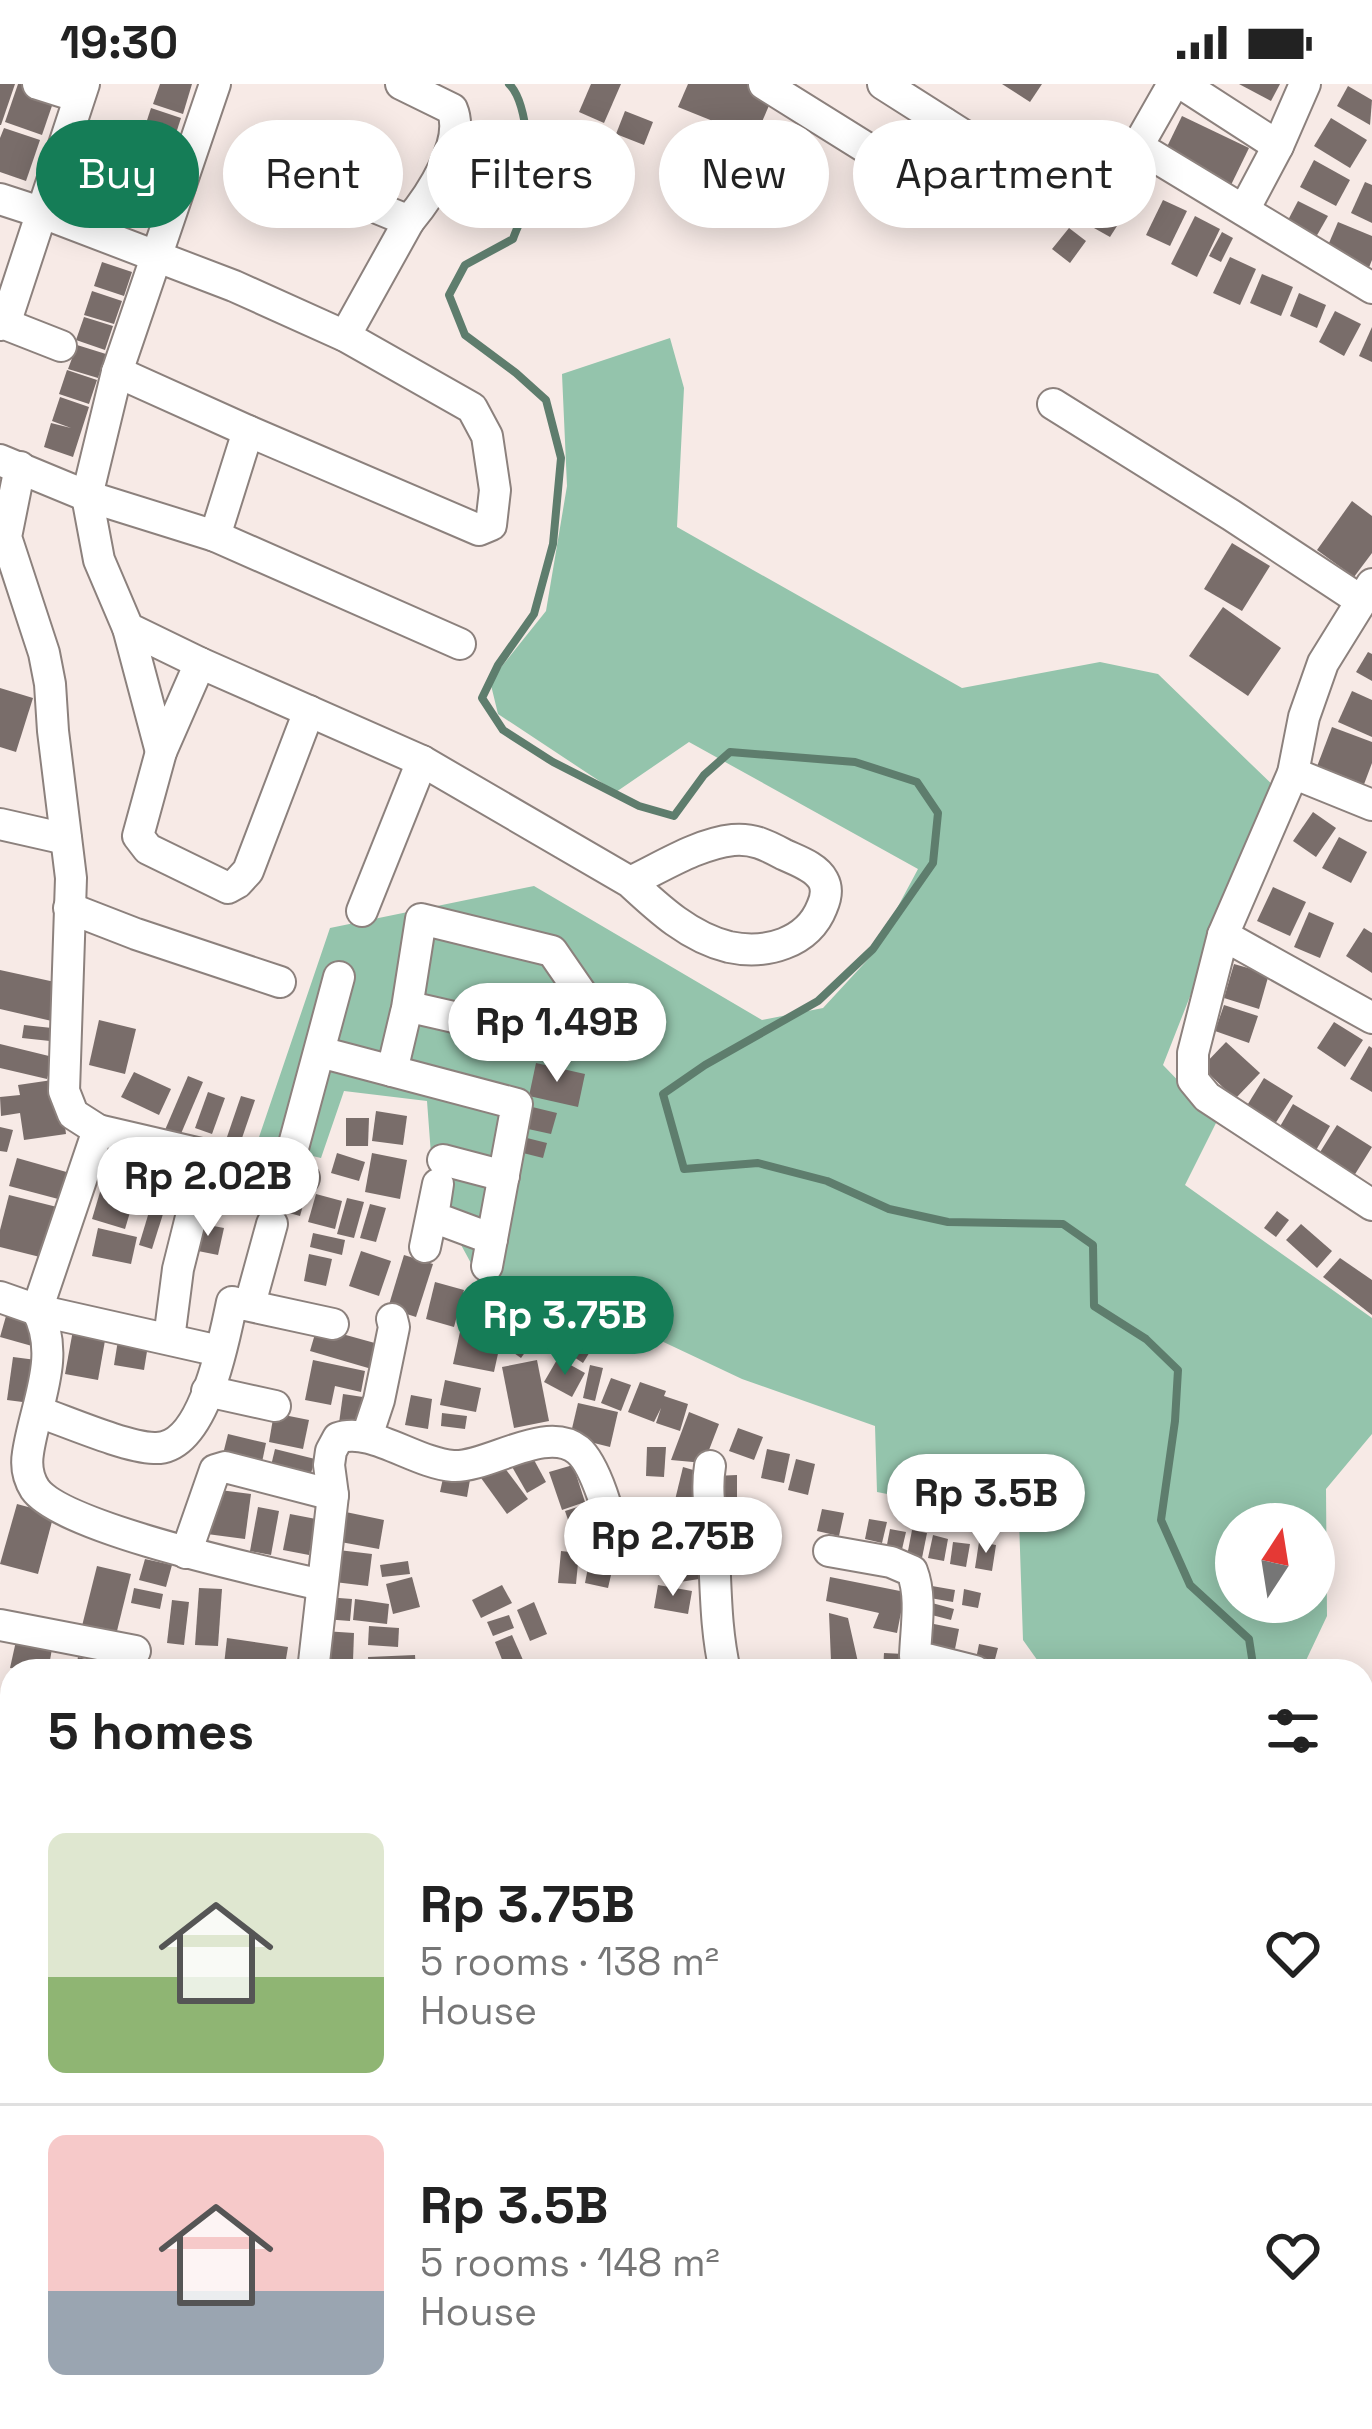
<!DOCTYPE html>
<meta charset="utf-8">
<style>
:root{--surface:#fff;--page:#f6f6f6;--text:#222;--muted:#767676;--line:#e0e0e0;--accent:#157d57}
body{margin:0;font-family:"Space Grotesk",sans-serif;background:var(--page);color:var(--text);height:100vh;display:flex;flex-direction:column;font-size:45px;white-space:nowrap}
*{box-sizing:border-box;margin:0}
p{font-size:39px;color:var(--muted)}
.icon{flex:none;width:66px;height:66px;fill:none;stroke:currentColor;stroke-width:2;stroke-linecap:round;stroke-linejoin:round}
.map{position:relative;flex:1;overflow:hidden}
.panel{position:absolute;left:0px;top:1575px;width:1374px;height:771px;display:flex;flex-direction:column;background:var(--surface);border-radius:36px 36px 0 0;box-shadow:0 6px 30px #0003}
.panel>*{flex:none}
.hud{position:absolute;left:36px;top:36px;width:1302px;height:108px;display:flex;gap:24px}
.needle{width:78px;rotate:12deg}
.controls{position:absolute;left:1215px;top:1419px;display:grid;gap:24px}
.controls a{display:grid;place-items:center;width:120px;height:120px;border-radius:50%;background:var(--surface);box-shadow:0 6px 30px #0003;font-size:60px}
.price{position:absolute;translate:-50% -102px;padding:0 27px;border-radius:42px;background:#fff;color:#222;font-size:39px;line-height:78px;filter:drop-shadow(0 3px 6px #0008)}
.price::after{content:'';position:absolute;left:50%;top:72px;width:36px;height:27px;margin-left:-18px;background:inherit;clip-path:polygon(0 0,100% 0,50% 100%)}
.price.current{background:var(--accent);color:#fff}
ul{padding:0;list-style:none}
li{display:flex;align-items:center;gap:36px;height:300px;padding:0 48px}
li+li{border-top:3px solid var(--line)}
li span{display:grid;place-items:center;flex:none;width:336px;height:240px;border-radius:18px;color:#555}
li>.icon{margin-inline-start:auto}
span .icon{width:144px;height:144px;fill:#fffc;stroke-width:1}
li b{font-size:51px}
h2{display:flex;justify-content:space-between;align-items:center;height:144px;padding:0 48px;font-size:51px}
.chip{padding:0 42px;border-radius:54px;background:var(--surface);box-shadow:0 6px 30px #0003;font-size:42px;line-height:108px}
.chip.current{background:var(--accent);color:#fff}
.status{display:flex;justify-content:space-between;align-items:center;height:84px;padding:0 60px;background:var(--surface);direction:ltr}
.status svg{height:33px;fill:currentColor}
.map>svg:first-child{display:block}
.forest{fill:#94c4ac;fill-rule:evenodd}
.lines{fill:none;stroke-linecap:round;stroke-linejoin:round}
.stream{stroke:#5e7d6d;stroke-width:8}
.building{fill:#796d6a}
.minor-casing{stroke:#8c817d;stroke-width:34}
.minor{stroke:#fff;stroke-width:30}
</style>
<div class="status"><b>19:30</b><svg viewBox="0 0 49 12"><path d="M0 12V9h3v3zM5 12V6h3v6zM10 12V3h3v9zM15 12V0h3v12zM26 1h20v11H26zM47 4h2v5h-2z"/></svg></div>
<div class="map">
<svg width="1372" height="2345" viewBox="0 0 1372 2345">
<rect width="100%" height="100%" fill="#f7eae6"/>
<path class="forest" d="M670,254L684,304L677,443L962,604L1100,578L1158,590L1283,711L1235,798L1163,981L1217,1037L1185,1101L1372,1234V1350L1326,1405L1327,1532L1301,1587H1045L1023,1556L1019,1436L877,1408L875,1342L742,1295L568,1213L485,1205L434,1111L427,1017L344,1007L321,1074L257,1059L330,844L534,802L762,936L823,924L872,871L918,785L689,658L616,708L498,630L490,597L546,527L567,402L562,290ZM1236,1440H1314V1518H1236Z"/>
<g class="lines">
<g class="stream">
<path d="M509,0C529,19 531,90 527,117C525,129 517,143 513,155L465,181L449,211L465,251L516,289L546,316L561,374L553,460L534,530L498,581L482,614L503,646L553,678L639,722L674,732L704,691L730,668L855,678L917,698L938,729L933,779L873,865L818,917L705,981L663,1010L684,1085L758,1079L827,1097L889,1125L948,1138L1063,1140L1093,1161L1094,1222L1146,1255L1178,1286L1175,1337L1161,1436L1190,1501L1249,1555L1254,1587"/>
<path d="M1362,2062L1372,2073"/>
<path d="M1362,2291L1372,2282"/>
<path d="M1328,2345L1331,2334"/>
</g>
</g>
<g class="building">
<path d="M0,0H15L1,41H0Z"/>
<path d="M18,0H26L56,10L42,51L5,38Z"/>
<path d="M160,0H192L183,30L153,20Z"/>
<path d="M591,0H621L604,39L579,28Z"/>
<path d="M688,0H750L774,10L755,54L678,23Z"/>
<path d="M1002,0H1042L1030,18Z"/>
<path d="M1239,0H1280L1271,17Z"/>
<path d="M1348,2L1372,16L1370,41L1337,22Z"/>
<path d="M151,24L181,34L165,83L135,73Z"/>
<path d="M625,27L653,38L644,61L616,50Z"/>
<path d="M1182,32L1249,64L1231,101L1164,69Z"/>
<path d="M1331,34L1367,56L1350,84L1314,62Z"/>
<path d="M4,44L40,56L26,97L0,88V54Z"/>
<path d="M573,45L587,79L569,86L555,52Z"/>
<path d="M1314,76L1350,96L1336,122L1300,103Z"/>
<path d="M134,77L164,87L156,111L126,101Z"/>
<path d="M1099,94L1133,111L1126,125L1092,108Z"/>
<path d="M1365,98L1372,101V139L1351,129Z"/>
<path d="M126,104L156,113L148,138L118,127Z"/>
<path d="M1089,115L1122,134L1110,153L1078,135Z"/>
<path d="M1163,116L1187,127L1170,162L1146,151Z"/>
<path d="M1298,117L1328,132L1316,153L1287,138Z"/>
<path d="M1195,132L1220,145L1197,193L1171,180Z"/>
<path d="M1338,138L1372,152V176L1366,191L1323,173Z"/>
<path d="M1069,144L1086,157L1070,179L1052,165Z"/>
<path d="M1222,148L1233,154L1221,178L1209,172Z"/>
<path d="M1230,173L1256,185L1240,221L1213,209Z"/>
<path d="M102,178L132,188L124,212L94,202Z"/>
<path d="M1262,190L1293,203L1281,232L1250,219Z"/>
<path d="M92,207L122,217L114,240L84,231Z"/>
<path d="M1299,209L1326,221L1317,244L1290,232Z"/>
<path d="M1335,227L1361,240L1344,272L1319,258Z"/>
<path d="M84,233L113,242L105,266L76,256Z"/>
<path d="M1372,243V278L1359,272Z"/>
<path d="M77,261L106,270L98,294L68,285Z"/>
<path d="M67,286L97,296L89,320L59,310Z"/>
<path d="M60,313L89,323L73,373L44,363L51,339L71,344L52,337Z"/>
<path d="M1352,417L1372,432V469L1354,493L1317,466Z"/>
<path d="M1232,459L1270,482L1242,527L1204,505Z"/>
<path d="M1223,523L1281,564L1248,612L1189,572Z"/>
<path d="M1368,568L1372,570V597L1356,588Z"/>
<path d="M0,604L33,614L16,668L0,663Z"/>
<path d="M1352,607L1372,616V653L1338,638Z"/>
<path d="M1332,643L1372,658V679L1360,711L1313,693Z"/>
<path d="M1313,728L1336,744L1316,773L1293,757Z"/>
<path d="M1339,753L1367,768L1351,799L1322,784Z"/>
<path d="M1273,803L1306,818L1290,852L1257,837Z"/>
<path d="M1309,828L1334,839L1320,874L1294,863Z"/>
<path d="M1364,844L1372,849V889L1346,872Z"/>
<path d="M1234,880L1269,890L1259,925L1224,914Z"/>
<path d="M0,886L64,900L56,938L0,925Z"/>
<path d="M1224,921L1258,932L1249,959L1215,947Z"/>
<path d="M99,936L136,945L125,990L89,981Z"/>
<path d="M1334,938L1363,956L1345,983L1317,964Z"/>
<path d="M24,941L52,944L50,957L22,954Z"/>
<path d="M1226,958L1260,989L1235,1015L1202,983Z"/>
<path d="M0,960L53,973L47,995L0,984Z"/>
<path d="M1369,962L1372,964V1008L1350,995Z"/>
<path d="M536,979L585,990L578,1023L529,1012Z"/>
<path d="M134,988L171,1005L159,1031L121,1013Z"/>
<path d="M188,992L203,998L180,1052L165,1046Z"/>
<path d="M1264,994L1293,1012L1271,1046L1243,1028Z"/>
<path d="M59,995L66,1050L24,1056L20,1029L1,1032L0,1013L20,1011L18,1001Z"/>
<path d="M208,1008L225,1014L212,1050L195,1044Z"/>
<path d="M241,1012L255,1016L241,1057L227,1053Z"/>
<path d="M1293,1020L1330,1042L1315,1068L1278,1046Z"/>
<path d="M524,1021L557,1029L551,1050L519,1043Z"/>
<path d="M376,1027L407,1032L403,1061L372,1057Z"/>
<path d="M346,1034H369L368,1062H346Z"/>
<path d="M1337,1041L1372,1063L1352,1095L1317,1073Z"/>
<path d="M0,1043L13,1046L7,1068L0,1067Z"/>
<path d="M519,1052L547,1059L543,1074L515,1067Z"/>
<path d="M114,1061L147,1071L125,1145L92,1135Z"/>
<path d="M337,1069L365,1078L359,1097L331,1089Z"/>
<path d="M372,1069L407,1076L400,1115L365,1108Z"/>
<path d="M17,1074L70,1089L62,1116L9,1102Z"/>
<path d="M165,1075L179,1079L152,1165L139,1161Z"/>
<path d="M265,1091L308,1104L300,1132L257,1120Z"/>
<path d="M316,1110L342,1117L335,1145L308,1138Z"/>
<path d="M9,1111L57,1123L44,1174L0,1163V1146Z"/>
<path d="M347,1114L364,1118L354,1154L337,1150Z"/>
<path d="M370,1120L386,1124L376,1158L360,1154Z"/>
<path d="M1277,1127L1289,1136L1276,1153L1264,1144Z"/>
<path d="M198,1139L224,1144L218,1171L193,1166Z"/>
<path d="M1301,1140L1332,1167L1317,1184L1286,1156Z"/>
<path d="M98,1144L137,1153L131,1180L92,1172Z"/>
<path d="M313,1149L345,1156L342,1171L310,1163Z"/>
<path d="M361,1167L391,1177L379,1212L349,1202Z"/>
<path d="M309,1170L332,1175L326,1202L304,1197Z"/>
<path d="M404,1171L433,1180L416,1233L388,1224Z"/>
<path d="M1340,1174L1372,1196V1231L1323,1193Z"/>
<path d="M435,1198L464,1206L454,1243L426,1235Z"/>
<path d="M6,1232L38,1241L32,1262L0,1253Z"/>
<path d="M463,1234L504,1242L494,1288L453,1280Z"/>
<path d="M571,1241L596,1258L583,1279L557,1262Z"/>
<path d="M317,1243L382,1261L375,1286L310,1267Z"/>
<path d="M73,1246L106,1251L98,1296L65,1290Z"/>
<path d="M119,1250L149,1255L144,1286L114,1281Z"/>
<path d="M522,1252L532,1259L521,1274L511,1267Z"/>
<path d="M13,1273L44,1277L38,1320L7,1316Z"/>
<path d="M558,1274L585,1289L572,1313L544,1298Z"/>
<path d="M313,1276L365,1287L361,1308L335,1302L331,1321L305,1316Z"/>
<path d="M537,1276L549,1337L514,1344L502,1283Z"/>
<path d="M590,1281L603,1284L595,1317L583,1314Z"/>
<path d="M611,1294L631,1301L621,1327L601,1319Z"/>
<path d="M445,1296L481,1304L476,1328L440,1321Z"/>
<path d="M640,1298L666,1307L664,1312L688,1320L680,1347L656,1339L661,1324L654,1338L628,1328Z"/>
<path d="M343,1310L363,1313L359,1341L339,1339Z"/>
<path d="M411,1311L432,1315L428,1345L405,1341Z"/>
<path d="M578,1319L618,1328L610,1363L570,1353Z"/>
<path d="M689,1328L719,1340L704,1379L671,1376Z"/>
<path d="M274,1329L309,1336L303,1365L269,1358Z"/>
<path d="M442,1329L467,1332L465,1345L441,1342Z"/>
<path d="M738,1344L763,1353L754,1376L729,1367Z"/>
<path d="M228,1350L266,1359L260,1388L221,1378Z"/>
<path d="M527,1363L546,1398L527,1409L507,1374Z"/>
<path d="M647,1363H666L664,1393L646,1392Z"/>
<path d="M275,1365L315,1375L308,1400L269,1390Z"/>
<path d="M767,1365L790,1370L784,1399L761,1394Z"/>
<path d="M796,1375L815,1380L808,1411L788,1406Z"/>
<path d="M501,1379L528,1415L507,1430L481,1394Z"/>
<path d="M573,1381L585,1418L562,1426L549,1388Z"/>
<path d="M683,1383L700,1388L692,1420L675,1416Z"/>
<path d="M445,1385L471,1390L467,1413L440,1408Z"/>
<path d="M737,1391V1417H715L714,1392Z"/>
<path d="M212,1405L251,1410L245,1455L207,1450Z"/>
<path d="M593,1418L605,1453L577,1462L565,1427Z"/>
<path d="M17,1420L54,1430L38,1490L0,1480Z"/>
<path d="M258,1423L279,1427L271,1471L250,1467Z"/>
<path d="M822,1425L844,1429L839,1452L817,1447Z"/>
<path d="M341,1427L384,1436L379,1465L335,1457Z"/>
<path d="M290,1430L316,1435L309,1471L283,1466Z"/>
<path d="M869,1435L887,1438L882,1459L865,1455Z"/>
<path d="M645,1436L672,1439L669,1462L643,1459Z"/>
<path d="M679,1439L710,1442L708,1463L677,1460Z"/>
<path d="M890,1445L906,1448L900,1474L885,1471Z"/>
<path d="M912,1446L927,1449L922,1474L907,1472Z"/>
<path d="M933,1451L948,1455L944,1477L928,1474Z"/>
<path d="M953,1458L970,1460L966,1483L950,1480Z"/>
<path d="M979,1458L996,1461L992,1487L975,1484Z"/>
<path d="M330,1465L372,1470L368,1502L326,1497Z"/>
<path d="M561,1467L579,1469L576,1500L558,1499Z"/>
<path d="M590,1473L614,1478L608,1504L585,1499Z"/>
<path d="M708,1474L712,1493L680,1498L677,1479Z"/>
<path d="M145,1475L172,1481L166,1503L139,1496Z"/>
<path d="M408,1477L410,1490L382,1493L380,1481Z"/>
<path d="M97,1482L131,1490L116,1551L82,1542Z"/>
<path d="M412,1493L420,1523L393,1530L386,1500Z"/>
<path d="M830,1493L905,1508L897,1549L873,1544L879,1529L826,1517Z"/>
<path d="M502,1501L512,1519L481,1534L472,1516Z"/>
<path d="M658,1501L692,1507L688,1530L654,1524Z"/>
<path d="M932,1502L955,1506L953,1518L930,1514Z"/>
<path d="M134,1504L163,1510L160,1525L131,1519Z"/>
<path d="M199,1504L222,1505L218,1562L195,1561Z"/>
<path d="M964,1505L981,1509L978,1524L962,1521Z"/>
<path d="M326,1513L352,1515L350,1537L324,1535Z"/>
<path d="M355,1515L389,1520L387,1540L353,1536Z"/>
<path d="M172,1516L189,1518L184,1561L167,1559Z"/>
<path d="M534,1518L547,1550L530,1557L517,1526Z"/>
<path d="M932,1519L954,1525L951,1536L928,1530Z"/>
<path d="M829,1529L848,1534L860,1587H804L805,1576L831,1577Z"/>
<path d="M509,1531L514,1544L493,1552L487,1538Z"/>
<path d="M934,1540L959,1545L955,1565L930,1560Z"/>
<path d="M369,1542L399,1544L398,1563L368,1561Z"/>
<path d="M324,1547L354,1549L353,1577L322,1576Z"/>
<path d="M512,1551L523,1576L505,1583L495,1558Z"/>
<path d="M227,1554L288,1563L284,1587L224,1581Z"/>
<path d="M16,1557L52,1565L48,1587L10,1584Z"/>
<path d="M979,1560L998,1564L994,1579L976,1575Z"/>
<path d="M884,1569L904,1570V1587H883Z"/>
<path d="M415,1571L416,1587H369L368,1573Z"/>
<path d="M78,1573L102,1579L100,1587H75Z"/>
<path d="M0,1761L12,1762V1801L0,1800Z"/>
<path d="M385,2334H408L406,2345H383Z"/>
<path d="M516,2334H543L542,2345H515Z"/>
<path d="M691,2334L728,2337L727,2345H690Z"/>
<path d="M835,2334H856L854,2345H833Z"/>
<path d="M875,2334L902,2337L900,2345H873Z"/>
<path d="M938,2334H972L971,2345H937Z"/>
<path d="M1004,2334H1137L1135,2345H1096L1059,2340L1058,2343L1033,2342L1004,2336Z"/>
<path d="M1139,2334H1167L1165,2345H1137Z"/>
<path d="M1169,2334H1244L1243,2345H1167Z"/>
</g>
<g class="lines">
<defs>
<g id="minor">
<path d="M38,0L79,13"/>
<path d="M215,0L117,288L87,412L99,476L128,544L200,579L422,677L630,798C662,783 697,760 733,756C754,754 768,762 785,771C798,777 816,783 823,796C828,805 826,814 822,823C808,859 766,871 729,863C689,853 659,825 630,798"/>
<path d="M401,0L452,25C466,58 430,112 409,137"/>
<path d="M764,0L897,83L907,84L921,74L944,39"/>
<path d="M883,0L1045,103"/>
<path d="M1173,0L1136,65L1152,71L1372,204"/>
<path d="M1182,0L1278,62"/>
<path d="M270,80L409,137L345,252"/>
<path d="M0,115L43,129L234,202L345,252L472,324L487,352L495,406L491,441L479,446L248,347L117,288"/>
<path d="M1244,126L1278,62L1305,0"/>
<path d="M5,240L84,0"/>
<path d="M0,241L5,240L61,262"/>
<path d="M1053,320L1231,431L1360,516"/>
<path d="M0,376L87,412L215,452L460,560"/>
<path d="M20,383L6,453L44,569L50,600L53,647L71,794L64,1007L73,1030L98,1046L37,1226C62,1272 35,1321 28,1369C26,1381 28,1394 35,1405C63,1445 267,1488 321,1501"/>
<path d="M215,452L248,347"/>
<path d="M1372,500L1323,579L1304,633L1293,689L1223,851L1193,969V996L1207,1013L1372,1121"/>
<path d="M128,544L161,668L200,579"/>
<path d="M161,668L138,752L148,765L228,804L237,799L248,787L309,627"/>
<path d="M1293,689L1372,721"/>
<path d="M0,740L66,755"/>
<path d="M69,824L136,850L280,898"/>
<path d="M362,827L422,677"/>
<path d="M1223,851L1372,934"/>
<path d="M407,924L421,835L552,867L601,938"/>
<path d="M320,968L392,987L406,928L410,923L537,952"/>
<path d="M392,987L517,1020L487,1182"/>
<path d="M98,1046L304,1094"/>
<path d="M443,1076L504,1092"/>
<path d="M286,1090L339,893"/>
<path d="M425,1163L438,1100L433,1133L492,1155"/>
<path d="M0,1213L37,1226L206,1264"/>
<path d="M250,1220L272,1140"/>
<path d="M169,1255L178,1185L206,1073"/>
<path d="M207,1307L275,1322"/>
<path d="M39,1328C68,1338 125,1363 154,1364C204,1367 224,1256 232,1218L333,1240"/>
<path d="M367,1352L379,1316L394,1243L392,1235"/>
<path d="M710,1382C705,1411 713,1441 714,1470C716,1510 716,1548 725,1587"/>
<path d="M829,1467L891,1478L912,1487C922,1513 916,1544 915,1572L975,1587"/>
<path d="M186,1469L215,1386L225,1383L333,1411"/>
<path d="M0,1541L135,1567"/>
<path d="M313,1587L333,1411L329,1381L331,1367L338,1354C370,1342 415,1379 453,1382C488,1384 546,1340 578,1366C596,1381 611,1436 616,1459"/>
<path d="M0,1921L12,1923"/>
<path d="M0,2055L12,2058"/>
<path d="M0,2264L12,2266"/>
<path d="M984,2334V2345"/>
<path d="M279,2345L281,2334"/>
<path d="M462,2345L463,2334"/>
<path d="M1293,2345L1294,2334"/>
</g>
</defs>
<use href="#minor" class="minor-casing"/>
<use href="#minor" class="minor"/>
</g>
</svg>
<div class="controls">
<a><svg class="needle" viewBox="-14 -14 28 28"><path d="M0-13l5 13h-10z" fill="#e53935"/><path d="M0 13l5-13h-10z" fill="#767676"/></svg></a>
</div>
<b class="price" style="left:557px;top:1001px">Rp 1.49B</b>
<b class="price" style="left:208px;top:1155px">Rp 2.02B</b>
<b class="price current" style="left:565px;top:1294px">Rp 3.75B</b>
<b class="price" style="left:986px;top:1472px">Rp 3.5B</b>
<b class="price" style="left:673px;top:1515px">Rp 2.75B</b>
<div class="hud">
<a class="chip current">Buy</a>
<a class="chip">Rent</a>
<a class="chip">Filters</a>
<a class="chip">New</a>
<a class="chip">Apartment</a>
</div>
<section class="panel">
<h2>5 homes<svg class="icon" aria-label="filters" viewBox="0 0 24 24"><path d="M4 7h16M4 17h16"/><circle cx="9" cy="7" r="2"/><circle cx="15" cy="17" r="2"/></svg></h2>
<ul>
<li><span style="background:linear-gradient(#dfe7d0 60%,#8fb573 0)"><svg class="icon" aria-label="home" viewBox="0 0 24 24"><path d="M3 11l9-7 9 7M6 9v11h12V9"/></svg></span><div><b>Rp 3.75B</b><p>5 rooms · 138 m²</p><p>House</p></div><svg class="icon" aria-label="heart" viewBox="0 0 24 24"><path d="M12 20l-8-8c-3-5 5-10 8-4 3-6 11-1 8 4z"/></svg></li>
<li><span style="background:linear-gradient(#f6c9c9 65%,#9aa5b1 0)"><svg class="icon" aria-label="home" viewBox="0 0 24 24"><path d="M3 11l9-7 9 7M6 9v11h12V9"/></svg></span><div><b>Rp 3.5B</b><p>5 rooms · 148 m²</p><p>House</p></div><svg class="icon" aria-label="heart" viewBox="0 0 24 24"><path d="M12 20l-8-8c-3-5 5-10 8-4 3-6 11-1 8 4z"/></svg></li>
</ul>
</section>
</div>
